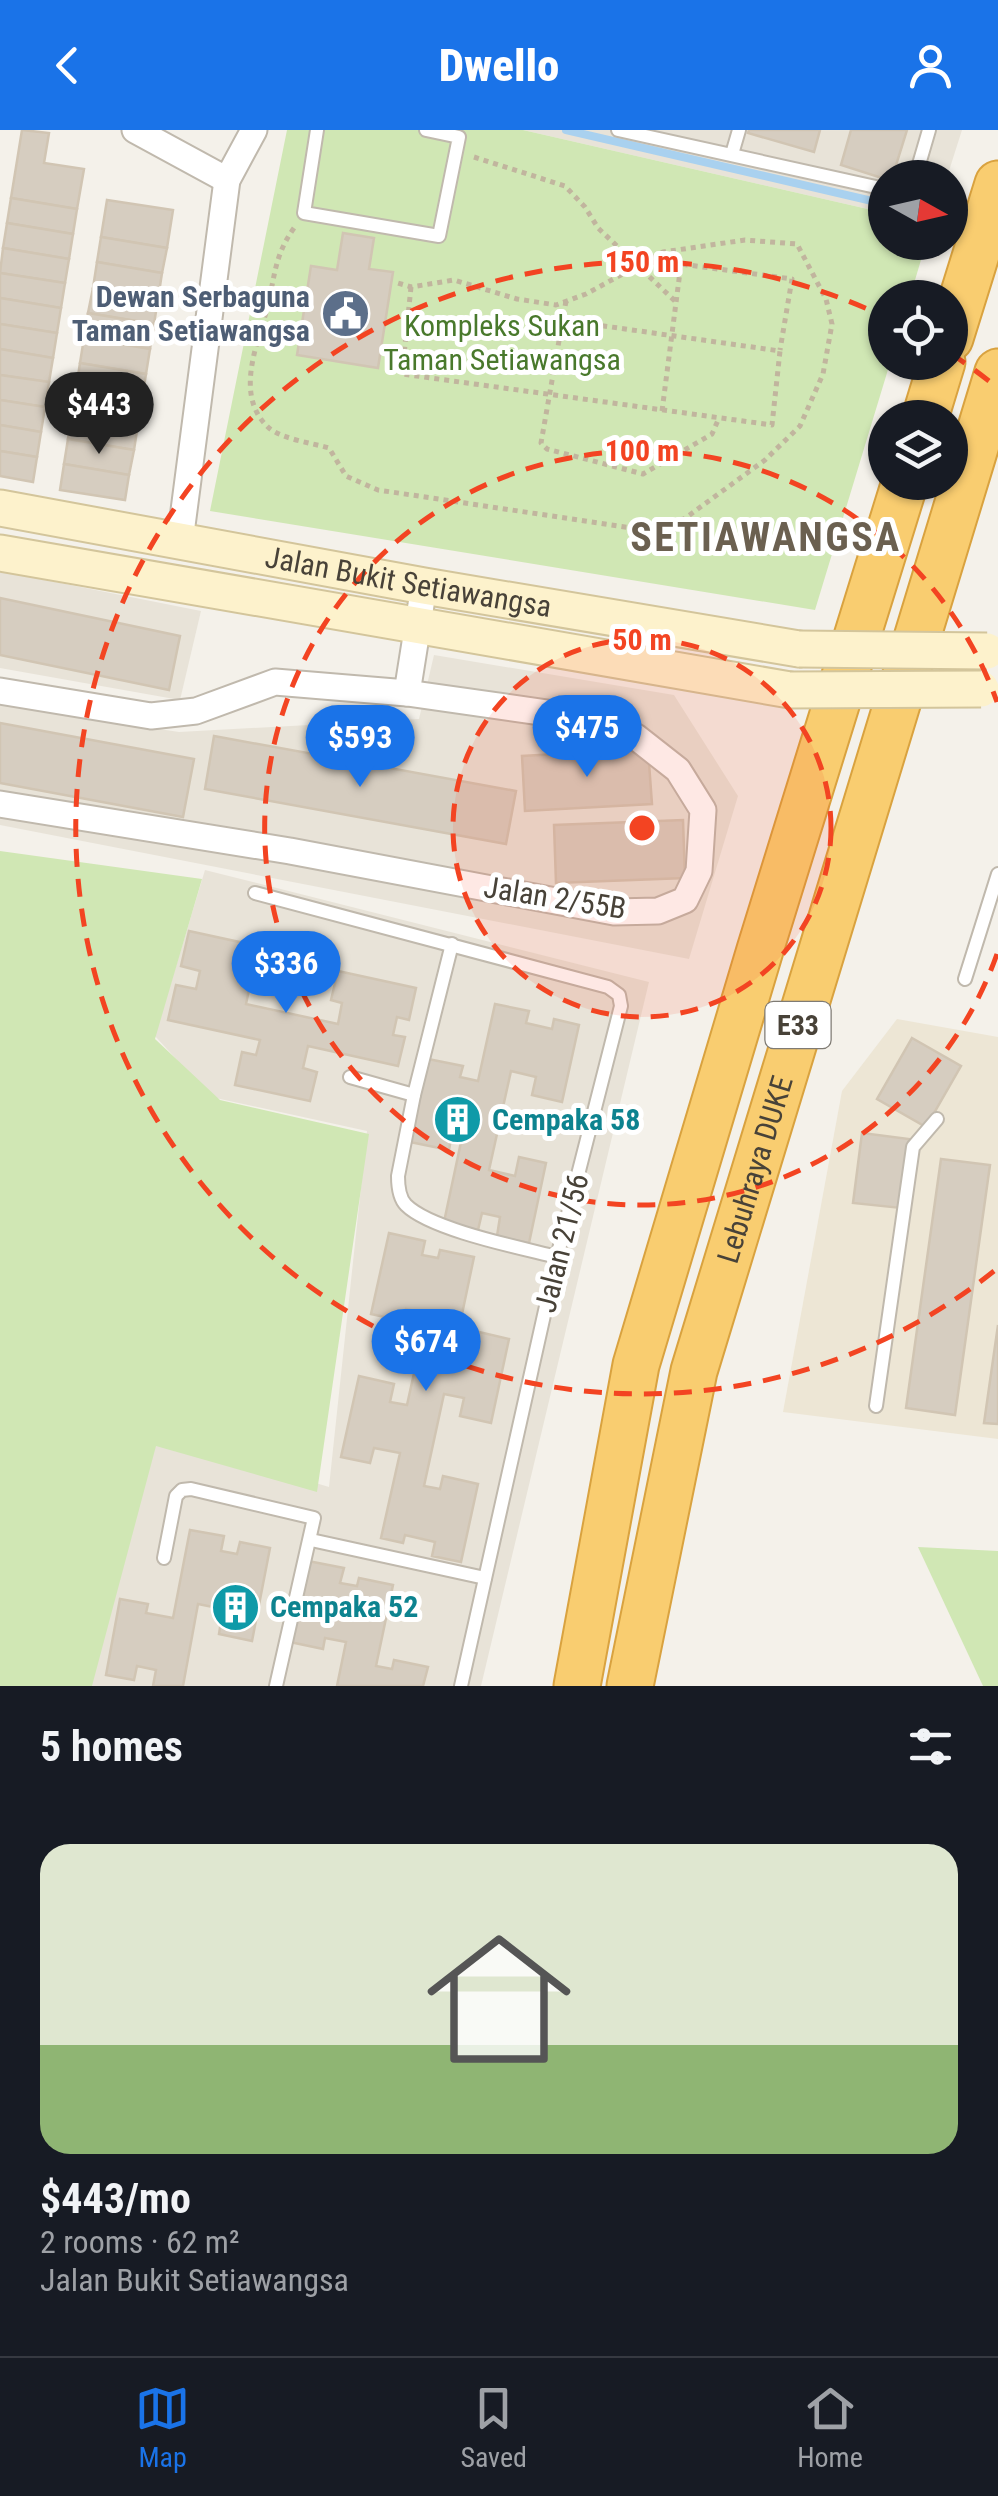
<!DOCTYPE html>
<meta charset="utf-8">
<style>
:root{--surface:#171b24;--page:#20242c;--text:#f1f3f6;--muted:#9ea1a6;--line:#363941;--accent:#1a73e8}
body{margin:0;font-family:"Roboto Condensed",sans-serif;background:var(--page);color:var(--text);height:100vh;display:flex;flex-direction:column;font-size:38px;white-space:nowrap}
*{box-sizing:border-box;margin:0}
p{font-size:32px;color:var(--muted)}
.icon{flex:none;width:55px;height:55px;fill:none;stroke:currentColor;stroke-width:2;stroke-linecap:round;stroke-linejoin:round}
.map{position:relative;height:1556px;overflow:hidden}
.sheet{display:flex;flex-direction:column;background:var(--surface);flex:1}
.sheet>*{flex:none}
.needle{width:65px;rotate:98deg}
.fabs{position:absolute;left:868px;top:30px;display:grid;gap:20px}
.fabs a{display:grid;place-items:center;width:100px;height:100px;border-radius:50%;background:var(--surface);box-shadow:0 2px 8px #0004;font-size:50px}
.price{position:absolute;translate:-50% -85px;padding:0 22px;border-radius:35px;background:var(--accent);color:#fff;font-size:32px;line-height:65px;filter:drop-shadow(0 2px 5px #0008)}
.price::after{content:'';position:absolute;left:50%;top:60px;width:30px;height:22px;margin-left:-15px;background:inherit;clip-path:polygon(0 0,100% 0,50% 100%)}
.price.current{background:#222;color:#fff}
ul{padding:0;list-style:none}
li{display:grid;align-content:center;gap:20px;height:530px;padding:0 40px}
li span{display:grid;place-items:center;height:310px;border-radius:30px;color:#555}
li>.icon{margin-inline-start:auto}
span .icon{width:180px;height:180px;fill:#fffc;stroke-width:1}
li b{font-size:42px}
h2{display:flex;justify-content:space-between;align-items:center;height:120px;padding:0 40px;font-size:42px}
header{display:flex;justify-content:space-between;align-items:center;height:130px;padding:0 40px;background:var(--accent);color:#fff;font-size:45px;font-weight:800}
.tabs{display:flex;justify-content:space-around;align-items:center;height:140px;border-top:2px solid var(--line);background:var(--surface);font-size:28px;color:var(--muted)}
.tabs a{display:grid;justify-items:center;gap:5px}
.tabs .current{color:var(--accent)}
.map>svg:first-child{display:block}
.residential{fill:#e8e3d8}
.education{fill:#ede6d5}
.green{fill:#d0e7b4}
.lines{fill:none;stroke-linecap:round;stroke-linejoin:round}
.stream{stroke:#a9d1ef;stroke-width:8}
.building{fill:#d6cdc0;stroke:#d1c5b3;stroke-width:2.5}
.lane-casing{stroke:#c0b9ad;stroke-width:16}
.street-casing{stroke:#c0b9ad;stroke-width:29}
.secondary-casing{stroke:#d3c59b;stroke-width:39}
.highway-casing{stroke:#d9a23f;stroke-width:49}
.path{stroke:#c1b59e;stroke-width:5;stroke-dasharray:5 5;stroke-linecap:butt}
.lane{stroke:#fff;stroke-width:12}
.street{stroke:#fff;stroke-width:25}
.secondary{stroke:#fdf2cc;stroke-width:35}
.highway{stroke:#f9cd70;stroke-width:45}
.secondary-bridge-casing{stroke:#d3c59b;stroke-width:39;stroke-linecap:butt}
.secondary-bridge{stroke:#fdf2cc;stroke-width:35}
.ring{fill:none;stroke:#f34422;stroke-width:5;stroke-dasharray:18 12}
.labels{text-anchor:middle;stroke-width:10;stroke-linejoin:round;paint-order:stroke}
.shield{fill:#fff;stroke:#7f7b74;stroke-width:2.5}
.shield-label{font-size:28px;font-weight:bold;fill:#484238}
.service-label{font-size:30px;font-weight:bold;fill:#4e5e75;stroke:#fff;text-anchor:end}
.park-label{font-size:30px;fill:#49792c;stroke:#fff}
.street-label{font-size:30px;fill:#484238;stroke:#fff}
.culture-label{font-size:30px;font-weight:bold;fill:#0d838f;stroke:#fff;text-anchor:start}
.district-label{font-size:40px;font-weight:bold;letter-spacing:2.5px;fill:#6b6050;stroke:#fff}
.centre{fill:#f34422;stroke:#fff;stroke-width:5}
.ring-label{font-size:30px;text-anchor:middle;font-weight:bold;fill:#f34422;stroke:#fff;stroke-width:10;stroke-linejoin:round;paint-order:stroke}
</style>
<header><svg class="icon" aria-label="back" viewBox="0 0 24 24"><path d="M15 5l-7 7 7 7"/></svg>Dwello<svg class="icon" aria-label="person" viewBox="0 0 24 24"><circle cx="12" cy="8" r="4"/><path d="M4 21q1-7 8-7t8 7"/></svg></header>
<div class="map">
<svg width="998" height="1556" viewBox="0 0 998 1556">
<rect width="100%" height="100%" fill="#f4f1ea"/>
<g class="residential">
<path d="M523,0H962L947,47L885,48V83Z"/>
<path d="M0,441L201,481L180,570L0,538Z"/>
<path d="M434,525L674,565L738,666L689,829L0,695V575L179,602L419,589Z"/>
<path d="M205,740L649,852L481,1556H83L158,1306L329,1357L367,1001L211,967L155,906Z"/>
</g>
<path class="education" d="M897,889L998,907V1309L783,1282L842,961Z"/>
<g class="green">
<path d="M287,0H523L885,83V112L926,113L910,167L885,168V232L890,233L815,480L210,381Z"/>
<path d="M0,721L202,749L155,909L220,970L369,1004L317,1362L156,1316L92,1556H0Z"/>
<path d="M918,1417L998,1421V1556H983Z"/>
</g>
<g class="lines">
<path class="stream" d="M566,0L885,74"/>
</g>
<g class="building">
<path d="M22,0L49,3L44,33L84,39L77,79L11,68Z"/>
<path d="M749,0H820L814,22L748,3Z"/>
<path d="M851,0H907L892,48L885,49L841,35Z"/>
<path d="M11,68L77,79L73,104L7,93Z"/>
<path d="M107,70L173,80L167,118L101,107Z"/>
<path d="M7,93L73,104L69,129L3,118Z"/>
<path d="M343,103L374,108L369,139L393,142L378,238L297,225L311,136L337,140Z"/>
<path d="M101,107L167,118L162,143L97,132Z"/>
<path d="M3,118L69,129L65,153L0,143Z"/>
<path d="M97,132L162,143L158,169L93,158Z"/>
<path d="M0,143L65,153L61,178L0,168Z"/>
<path d="M93,158L158,169L154,194L88,183Z"/>
<path d="M0,168L61,178L57,203L0,194Z"/>
<path d="M88,183L154,194L150,219L84,208Z"/>
<path d="M0,194L57,203L53,228L0,219Z"/>
<path d="M84,208L150,219L146,244L80,233Z"/>
<path d="M0,219L53,228L49,252L0,245Z"/>
<path d="M80,233L146,244L142,269L76,259Z"/>
<path d="M0,245L49,252L45,277L0,270Z"/>
<path d="M76,259L142,269L138,294L72,284Z"/>
<path d="M0,270L45,277L41,302L0,295Z"/>
<path d="M72,284L138,294L134,320L68,309Z"/>
<path d="M0,295L41,302L37,327L0,321Z"/>
<path d="M68,309L134,320L129,345L64,334Z"/>
<path d="M0,321L37,327L33,352L0,346Z"/>
<path d="M64,334L129,345L125,370L60,360Z"/>
<path d="M0,468L180,506L169,560L0,525Z"/>
<path d="M0,593L194,629L183,687L0,653Z"/>
<path d="M214,606L516,661L506,714L205,659Z"/>
<path d="M648,619L652,674L525,681L522,626Z"/>
<path d="M683,690L685,748L556,753L554,695Z"/>
<path d="M189,801L276,820L267,859L250,855L246,874L338,894L342,873L331,870L338,841L416,858L409,890L397,887L393,905L405,907L398,936L308,916L303,938L317,942L310,971L235,955L242,922L256,925L260,910L168,890L176,855L196,859L200,841L181,836Z"/>
<path d="M495,874L529,881L526,893L552,899L554,889L579,895L562,972L532,965L536,947L511,941L489,1040L515,1046L519,1027L546,1033L529,1113L497,1106L500,1087L482,1083L478,1100L444,1092L461,1012L451,1009L449,1020L410,1012L428,929L463,936L460,947L478,951Z"/>
<path d="M912,908L961,936L926,997L877,969Z"/>
<path d="M862,1003L909,1009L901,1078L853,1073Z"/>
<path d="M941,1029L990,1035L955,1285L906,1278Z"/>
<path d="M389,1103L425,1111L422,1125L438,1128L440,1120L474,1127L457,1208L473,1211L475,1201L509,1209L491,1293L460,1286L464,1268L444,1264L424,1356L440,1359L443,1346L478,1354L461,1432L432,1426L435,1412L405,1405L403,1413L381,1408L400,1323L374,1318L370,1333L341,1327L359,1246L394,1254L390,1272L407,1275L427,1184L406,1179L403,1191L371,1184Z"/>
<path d="M998,1195V1294L984,1293Z"/>
<path d="M190,1400L224,1406L221,1421L237,1424L240,1412L270,1418L252,1511L219,1504L223,1479L198,1474L183,1556H153L156,1540L137,1536L134,1550L106,1545L120,1469L148,1474L146,1483L173,1488Z"/>
<path d="M308,1431L344,1438L340,1453L357,1456L359,1448L393,1455L376,1536L392,1539L394,1530L428,1537L423,1556H337L346,1512L325,1508L323,1519L290,1512Z"/>
</g>
<g class="lines">
<defs>
<g id="lane">
<path d="M317,0L304,83L439,106L459,7L426,0"/>
<path d="M618,0L885,59"/>
<path d="M732,24L739,0"/>
<path d="M915,48L929,0"/>
<path d="M255,763L608,857L619,865L621,876L557,1127L461,1556"/>
<path d="M965,849L998,744"/>
<path d="M350,947L414,965L452,814"/>
<path d="M414,965L398,1046C398,1056 399,1068 406,1075C431,1100 522,1118 557,1127"/>
<path d="M876,1276L913,1017L937,989"/>
<path d="M311,1410L485,1448"/>
<path d="M164,1428L176,1366L182,1360L191,1359L314,1388L276,1556"/>
</g>
<g id="street">
<path d="M135,0L227,50"/>
<path d="M180,411L227,50L254,0"/>
<path d="M0,561L151,586L196,581L275,552L407,563L610,592L636,607L678,640L703,680L699,741L685,770L658,781L614,782L290,721L0,674"/>
<path d="M407,563L424,456"/>
</g>
<g id="secondary">
<path id="s1" d="M0,378L424,456L799,519"/>
<path d="M0,423L790,560"/>
</g>
<g id="highway">
<path d="M950,208L998,54"/>
<path d="M925,288L942,232"/>
<path d="M577,1556L636,1235L760,820L905,352"/>
<path id="s2" d="M630,1556L694,1241L998,242"/>
</g>
</defs>
<use href="#lane" class="lane-casing"/>
<use href="#street" class="street-casing"/>
<use href="#secondary" class="secondary-casing"/>
<use href="#highway" class="highway-casing"/>
<g class="path">
<path d="M474,27L565,56L585,77L598,98L676,172"/>
<path d="M294,98C274,126 275,147 267,179C257,216 234,266 269,298C282,309 312,313 329,318L346,346L378,360L632,398L684,389L765,330L800,296L823,244L832,194L826,169L797,114L745,110L663,122L586,164L556,175L517,169L454,150L411,157L398,153"/>
<path d="M411,157L402,244L772,295L780,221L562,190"/>
<path d="M566,171L541,313L547,319L643,344L712,304L719,288"/>
<path d="M662,281L681,134L792,149L780,220"/>
</g>
<use href="#lane" class="lane"/>
<use href="#street" class="street"/>
<use href="#secondary" class="secondary"/>
<use href="#highway" class="highway"/>
<defs>
<g id="secondary-bridge">
<path d="M799,519L987,521"/>
<path d="M790,560L981,559"/>
</g>
</defs>
<use href="#secondary-bridge" class="secondary-bridge-casing"/>
<use href="#secondary-bridge" class="secondary-bridge"/>
</g>
<circle cx="642" cy="698" r="189" fill="#f34422" fill-opacity=".12"/>
<g class="ring">
<circle cx="642" cy="698" r="189"/>
<path d="M997 824A377 377 0 1 1 997 572"/>
<path d="M994 1141A566 566 0 1 1 881 185M950 223A566 566 0 0 1 994 255"/>
</g>
<defs>
<symbol id="civic-disc" viewBox="-11 -11 22 22"><circle r="9.5" fill="#5c6f8a" stroke="#fff"/><path d="M-.6-6.5H3V-4.5H.6V-3L4-1V1h2V6H-6V1h2V-1L-.6-3ZM-1.2 2.5V6h2.4V2.5Z" fill="#fff"/></symbol>
<symbol id="building-disc" viewBox="-11 -11 22 22"><circle r="9.5" fill="#0f9aa8" stroke="#fff"/><path d="M-4-6H4V6H1V3H-1V6H-4ZM-2.5-4.3h1.7v1.8h-1.7ZM.8-4.3h1.7v1.8H.8ZM-2.5-1h1.7V.8h-1.7ZM.8-1h1.7V.8H.8Z" fill="#fff"/></symbol>
</defs>
<g fill-rule="evenodd">
<use href="#civic-disc" x="318" y="156" width="55" height="55"/>
<use href="#building-disc" x="430" y="962" width="55" height="55"/>
<use href="#building-disc" x="208" y="1450" width="55" height="55"/>
</g>
<g class="labels">
<rect class="shield" x="765.5" y="872" width="65" height="46" rx="8"/>
<g class="shield-label">
<text x="798" y="905">E33</text>
</g>
<g class="service-label">
<text x="310" y="177">Dewan Serbaguna<tspan x="310" dy="34">Taman Setiawangsa</tspan></text>
</g>
<g class="park-label">
<text x="502" y="206">Kompleks Sukan<tspan x="502" dy="34">Taman Setiawangsa</tspan></text>
</g>
<g class="street-label">
<text dy="10" stroke="none"><textPath href="#s1" startOffset="415">Jalan Bukit Setiawangsa</textPath></text>
<text transform="translate(555 768) rotate(9)" y="10">Jalan 2/55B</text>
<text dy="10" stroke="none"><textPath href="#s2" startOffset="532">Lebuhraya DUKE</textPath></text>
<text transform="translate(562 1113) rotate(-76)" y="10">Jalan 21/56</text>
</g>
<g class="culture-label">
<text x="492" y="1000">Cempaka 58</text>
<text x="270" y="1487">Cempaka 52</text>
</g>
<g class="district-label">
<text x="766" y="421">SETIAWANGSA</text>
</g>
</g>
<circle cx="642" cy="698" r="15" class="centre"/>
<g class="ring-label">
<text x="642" y="142">150 m</text>
<text x="642" y="331">100 m</text>
<text x="642" y="520">50 m</text>
</g>
</svg>
<div class="fabs">
<a><svg class="needle" viewBox="-14 -14 28 28"><path d="M0-13l5 13h-10z" fill="#e53935"/><path d="M0 13l5-13h-10z" fill="#9ea1a6"/></svg></a>
<a><svg class="icon" aria-label="locate" viewBox="0 0 24 24"><circle cx="12" cy="12" r="6"/><path d="M12 2v4M12 18v4M2 12h4M18 12h4"/></svg></a>
<a><svg class="icon" aria-label="layers" viewBox="0 0 24 24"><path d="M12 4l9 5-9 5-9-5zM3 14l9 5 9-5"/></svg></a>
</div>
<b class="price current" style="left:99px;top:327px">$443</b>
<b class="price" style="left:587px;top:650px">$475</b>
<b class="price" style="left:360px;top:660px">$593</b>
<b class="price" style="left:286px;top:886px">$336</b>
<b class="price" style="left:426px;top:1264px">$674</b>
</div>
<section class="sheet">
<h2>5 homes<svg class="icon" aria-label="filters" viewBox="0 0 24 24"><path d="M4 7h16M4 17h16"/><circle cx="9" cy="7" r="2"/><circle cx="15" cy="17" r="2"/></svg></h2>
<ul>
<li><span style="background:linear-gradient(#dfe7d0 65%,#8fb573 0)"><svg class="icon" aria-label="home" viewBox="0 0 24 24"><path d="M3 11l9-7 9 7M6 9v11h12V9"/></svg></span><div><b>$443/mo</b><p>2 rooms · 62 m²</p><p>Jalan Bukit Setiawangsa</p></div></li>
</ul>
</section>
<nav class="tabs">
<a class="current"><svg class="icon" aria-label="map" viewBox="0 0 24 24"><path d="M3 6l6-2 6 2 6-2v14l-6 2-6-2-6 2zM9 4v14M15 6v14"/></svg>Map</a>
<a><svg class="icon" aria-label="saved" viewBox="0 0 24 24"><path d="M7 4h10v16l-5-4-5 4z"/></svg>Saved</a>
<a><svg class="icon" aria-label="home" viewBox="0 0 24 24"><path d="M3 11l9-7 9 7M6 9v11h12V9"/></svg>Home</a>
</nav>
